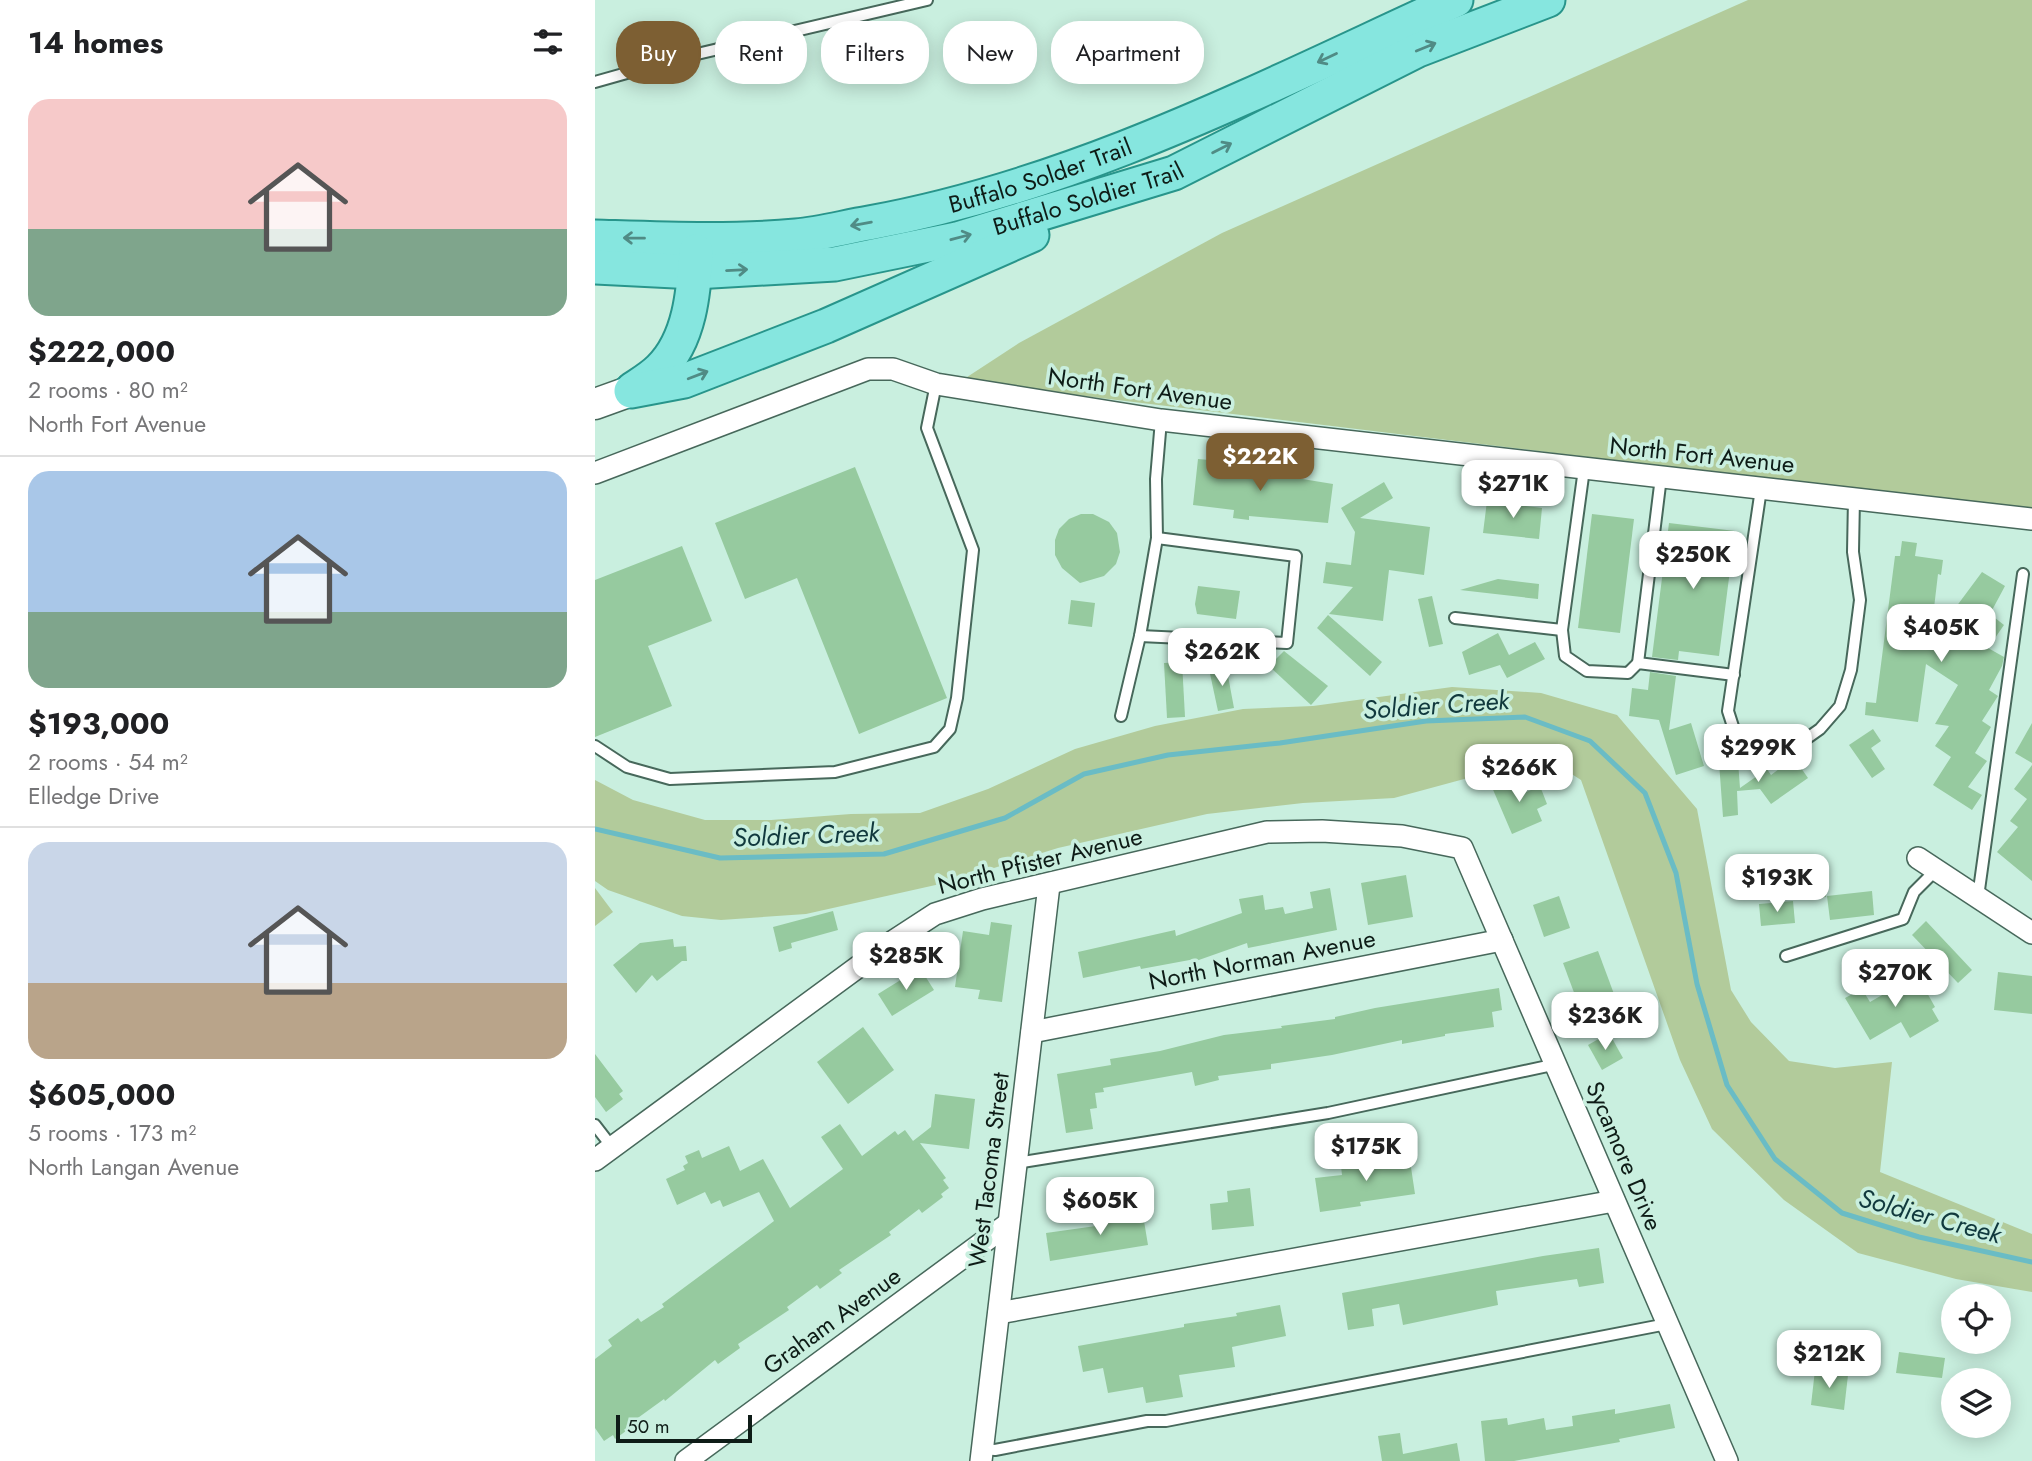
<!DOCTYPE html>
<meta charset="utf-8">
<style>
:root{--surface:#fff;--page:#f6f6f6;--text:#202124;--muted:#757577;--line:#e0e0e0;--accent:#7d5f33}
body{margin:0;font-family:Jost,sans-serif;background:var(--page);color:var(--text);height:100vh;display:flex;flex-direction:column;font-size:26px;white-space:nowrap}
*{box-sizing:border-box;margin:0}
p{font-size:23px;color:var(--muted)}
.icon{flex:none;width:38px;height:38px;fill:none;stroke:currentColor;stroke-width:2;stroke-linecap:round;stroke-linejoin:round}
.map{position:relative;flex:1;overflow:hidden}
.side{display:flex;flex-direction:column;background:var(--surface);width:595px}
.side>*{flex:none}
.hud{position:absolute;left:21px;top:21px;width:665px;height:63px;display:flex;gap:14px}
.buttons{position:absolute;left:1346px;top:1284px;display:grid;gap:14px}
.buttons a{display:grid;place-items:center;width:70px;height:70px;border-radius:50%;background:var(--surface);box-shadow:0 4px 18px #0003;font-size:35px}
.scale{position:absolute;left:21px;bottom:18px;width:136px;box-sizing:border-box;padding-left:7px;border:4px solid #0e1c17;border-top:0;font-size:19px;line-height:24px;white-space:nowrap;color:#0e1c17;-webkit-text-stroke:5px #c9efdf;paint-order:stroke}
.price{position:absolute;translate:-50% -60px;padding:0 16px;border-radius:14px;background:#fff;color:#222;font-size:23px;line-height:46px;filter:drop-shadow(0 2px 4px #0008)}
.price::after{content:'';position:absolute;left:50%;top:42px;width:21px;height:16px;margin-left:-10px;background:inherit;clip-path:polygon(0 0,100% 0,50% 100%)}
.price.on{background:var(--accent);color:#fff}
ul{padding:0;list-style:none}
li{display:grid;align-content:center;gap:14px;height:371px;padding:0 28px}
li+li{border-top:2px solid var(--line)}
li span{display:grid;place-items:center;height:217px;border-radius:21px;color:#555}
li>.icon{margin-inline-start:auto}
span .icon{width:126px;height:126px;fill:#fffc;stroke-width:1}
li b{font-size:30px}
h2{display:flex;justify-content:space-between;align-items:center;height:84px;padding:0 28px;font-size:30px}
.pill{padding:0 24px;border-radius:28px;background:var(--surface);box-shadow:0 4px 18px #0003;font-size:24px;line-height:63px}
.pill.on{background:var(--accent);color:#fff}
main{display:flex;flex:1;min-height:0}
.map>svg:first-child{display:block}
.green{fill:#b2cb9b}
.lines{fill:none;stroke-linecap:round;stroke-linejoin:round}
.stream{stroke:#6abcc5;stroke-width:5}
.building{fill:#96ca9f}
.lane-casing{stroke:#47685b;stroke-width:14}
.street-casing{stroke:#47685b;stroke-width:24}
.secondary-casing{stroke:#47685b;stroke-width:33}
.primary-casing{stroke:#28958b;stroke-width:37}
.lane{stroke:#fff;stroke-width:10}
.street{stroke:#fff;stroke-width:21}
.secondary{stroke:#fff;stroke-width:30}
.primary{stroke:#86e6df;stroke-width:33}
.oneway{stroke:#508b85}
.labels{text-anchor:middle;stroke-width:7;stroke-linejoin:round;paint-order:stroke}
.street-label{font-size:24px;fill:#0e1c17;stroke:#c9efdf}
.water-label{font-size:26px;font-style:italic;fill:#11393d;stroke:#c9efdf}
</style>
<main>
<section class="side">
<h2>14 homes<svg class="icon" aria-label="filters" viewBox="0 0 24 24"><path d="M4 7h16M4 17h16"/><circle cx="9" cy="7" r="2"/><circle cx="15" cy="17" r="2"/></svg></h2>
<ul>
<li><span style="background:linear-gradient(#f6c9c9 60%,#7fa58c 0)"><svg class="icon" aria-label="home" viewBox="0 0 24 24"><path d="M3 11l9-7 9 7M6 9v11h12V9"/></svg></span><div><b>$222,000</b><p>2 rooms · 80 m²</p><p>North Fort Avenue</p></div></li>
<li><span style="background:linear-gradient(#a9c7e8 65%,#7fa58c 0)"><svg class="icon" aria-label="home" viewBox="0 0 24 24"><path d="M3 11l9-7 9 7M6 9v11h12V9"/></svg></span><div><b>$193,000</b><p>2 rooms · 54 m²</p><p>Elledge Drive</p></div></li>
<li><span style="background:linear-gradient(#c9d6e8 65%,#b9a48a 0)"><svg class="icon" aria-label="home" viewBox="0 0 24 24"><path d="M3 11l9-7 9 7M6 9v11h12V9"/></svg></span><div><b>$605,000</b><p>5 rooms · 173 m²</p><p>North Langan Avenue</p></div></li>
</ul>
</section>
<div class="map">
<svg width="1437" height="1461" viewBox="0 0 1437 1461">
<rect width="100%" height="100%" fill="#c9efdf"/>
<g class="green">
<path d="M1153,0H1437V511L366,381L424,343L627,233Z"/>
<path d="M857,687L946,693L1022,715L1102,809L1136,990L1156,1022L1194,1061L1240,1068L1297,1062L1285,1172L1437,1234V1292L1361,1279L1263,1253L1189,1200L1117,1129L1085,1060L986,780L950,757L799,798L708,803L612,814L463,848L354,882L211,914L126,920L87,916L13,890L0,881V780L38,800L110,820H176L256,814L325,813L393,789L480,749L560,726L648,709L718,706Z"/>
<path d="M0,888L18,912L0,926Z"/>
</g>
<g class="lines">
<path class="stream" d="M0,829L125,858L289,854L410,818L489,774L573,755L685,743L831,721L930,717L995,741L1050,793L1081,873L1102,984L1132,1085L1180,1159L1247,1213L1324,1237L1437,1262"/>
</g>
<g class="building">
<path d="M603,459L660,464L659,471L738,484L733,523L654,516V520L638,518L639,510L598,505Z"/>
<path d="M260,467L352,698L264,734L202,578L150,599L120,523Z"/>
<path d="M789,482L798,498L765,518L835,527L829,575L794,570L788,621L734,614L758,587L728,583L731,562L756,565L760,532L746,508Z"/>
<path d="M892,501L947,508L944,539L888,533Z"/>
<path d="M486,514H498L514,522L522,533L525,552L521,564L509,576L485,583L467,568L460,555V540L464,529L474,519Z"/>
<path d="M997,514L1039,519L1025,633L983,628Z"/>
<path d="M1074,523L1140,531L1124,656L1084,651L1083,660L1057,657Z"/>
<path d="M1307,541L1322,543L1320,556L1348,560L1346,575L1343,574L1335,642L1387,572L1410,586L1395,614L1409,625L1393,648L1409,657L1407,666L1394,690L1403,696L1387,721L1396,727L1380,753L1392,761L1373,787L1387,795L1377,810L1338,785L1356,757L1340,746L1354,726L1340,724L1363,685L1331,664L1323,722L1270,715L1271,702L1281,703L1300,556H1305Z"/>
<path d="M87,546L117,621L53,646L77,706L0,737V580Z"/>
<path d="M903,579L944,584L943,599L865,590Z"/>
<path d="M603,586L645,591L641,619L602,614L600,604Z"/>
<path d="M837,596L848,644L834,647L823,599Z"/>
<path d="M476,600L500,603L497,627L473,624Z"/>
<path d="M733,615L787,662L775,676L722,628Z"/>
<path d="M903,633L914,655L940,642L950,659L912,678L905,665L874,675L867,652Z"/>
<path d="M689,651L733,686L716,705L674,666Z"/>
<path d="M587,662L590,717L572,718L569,663Z"/>
<path d="M631,665L639,708L623,711L614,669Z"/>
<path d="M1055,672L1081,676L1074,730L1096,723L1109,766L1081,775L1064,720L1034,716L1037,688L1053,690Z"/>
<path d="M1437,723V763L1420,753Z"/>
<path d="M1278,729L1286,741L1276,748L1290,769L1277,778L1254,745Z"/>
<path d="M1199,758L1213,778L1176,804L1165,789L1142,791L1143,815L1128,817L1124,762L1143,761L1145,788L1172,769L1176,775Z"/>
<path d="M1437,765V881L1402,852L1423,827L1415,821L1432,799L1419,789Z"/>
<path d="M921,774L929,793L945,786L952,804L942,809L947,821L917,834L896,785Z"/>
<path d="M1229,874L1231,897L1198,900L1196,877Z"/>
<path d="M811,875L818,917L773,925L766,883Z"/>
<path d="M735,888L742,930L653,948L652,943L601,961L600,959L546,969L545,966L488,978L483,952L580,930L581,936L647,913L644,899L668,895L670,910L688,907L690,914L718,908L715,892Z"/>
<path d="M1277,891L1279,915L1235,920L1232,896Z"/>
<path d="M964,896L975,928L949,937L938,905Z"/>
<path d="M1198,901L1200,923L1166,926L1164,904Z"/>
<path d="M238,911L243,930L196,943L197,948L184,952L178,927Z"/>
<path d="M1331,921L1377,970L1363,983L1317,935Z"/>
<path d="M396,922L417,925L407,1002L383,999L385,990L360,987L368,931L394,935Z"/>
<path d="M78,939L79,947L91,946L92,961H87L62,981L57,975L41,993L18,965L45,943Z"/>
<path d="M1003,951L1019,994L984,1006L968,963Z"/>
<path d="M325,968L339,990L297,1016L283,994Z"/>
<path d="M1403,972L1437,976V1014L1399,1010Z"/>
<path d="M1322,975L1340,1007L1337,1009L1344,1021L1315,1038L1306,1022L1275,1040L1250,998L1267,989L1275,1002Z"/>
<path d="M904,988L907,1010L897,1012L899,1027L850,1034V1036L807,1044V1040L737,1055L676,1064V1069L623,1076L624,1080L600,1086L597,1072L508,1088L509,1092L500,1093L502,1108L495,1109L498,1129L471,1133L462,1074L516,1065L515,1059L565,1051L629,1035L687,1028L686,1026L740,1019V1017L780,1008Z"/>
<path d="M268,1027L299,1070L253,1104L222,1062Z"/>
<path d="M1014,1033L1028,1058L1007,1070L993,1045Z"/>
<path d="M0,1054L28,1091L24,1094L28,1099L11,1112L0,1097Z"/>
<path d="M340,1094L380,1099L374,1149L325,1143L351,1178L348,1180L354,1188L346,1194L348,1197L327,1213L324,1209L294,1232L296,1235L244,1270L247,1273L225,1289L222,1285L192,1307L194,1310L143,1344L145,1348L123,1364L120,1360L70,1401L69,1399L40,1420L42,1423L20,1439L18,1435L9,1441L0,1428V1359L17,1346L13,1340L43,1318L46,1322L69,1307L67,1304L179,1221L164,1192L128,1207L125,1200L116,1204L110,1192L82,1205L71,1179L90,1170L88,1166L93,1163L90,1156L104,1150L107,1158L134,1146L145,1171L168,1159L195,1208L248,1169L226,1137L245,1124L267,1156L300,1131L303,1135L310,1130L318,1141L336,1127Z"/>
<path d="M814,1154L820,1194L765,1202L766,1206L725,1212L720,1178L747,1175L746,1166Z"/>
<path d="M655,1188L659,1226L617,1230L615,1204L633,1202L632,1191Z"/>
<path d="M547,1209L553,1245L455,1261L451,1233L508,1225L506,1216Z"/>
<path d="M1004,1248L1009,1283L984,1287L982,1279L901,1291L903,1305L808,1325L804,1304L777,1309L779,1326L753,1330L747,1293L948,1256Z"/>
<path d="M685,1305L691,1336L637,1347L640,1367L584,1375L588,1397L551,1403L548,1387L513,1393L508,1368L488,1372L483,1346L589,1327V1324L642,1316L641,1313Z"/>
<path d="M1304,1352L1350,1358L1347,1378L1301,1373Z"/>
<path d="M1220,1370L1253,1375L1249,1410L1216,1405Z"/>
<path d="M1075,1404L1080,1428L1024,1439L1025,1442L919,1461H890L886,1421L912,1418L913,1425L949,1418L951,1430L978,1426L977,1416L1020,1409V1414Z"/>
<path d="M805,1433L808,1454L862,1443L865,1461H787L783,1436Z"/>
</g>
<g class="lines">
<defs>
<g id="lane">
<path d="M0,82L85,58L332,0"/>
<path d="M989,469L967,630L970,656L992,671L1033,673L1043,663L1139,675"/>
<path d="M1166,489L1133,711L1142,739L1168,756L1201,746L1225,729L1245,706L1256,670L1265,600L1258,552L1259,498"/>
<path d="M860,618L967,630"/>
<path d="M545,636L692,643L701,556L562,538"/>
<path d="M1043,663L1066,477"/>
<path d="M526,716L545,636L562,538L561,479L566,420"/>
<path d="M0,746L32,767L75,779L240,772L339,747L355,729L362,698L378,550L332,428L341,384"/>
<path d="M1383,897L1428,574"/>
<path d="M1191,956L1308,919L1319,892L1341,870"/>
<path d="M0,1125L17,1147"/>
<path d="M421,1163L733,1113L962,1064"/>
<path d="M387,1449L400,1450L552,1421H571L1072,1324"/>
</g>
<g id="street">
<path d="M0,473L273,369H298L341,384L566,420L1437,519"/>
<path d="M1323,858L1437,933"/>
<path d="M437,1032L907,940"/>
<path d="M0,1160L297,942L340,914L387,899L672,832L727,831L807,836L867,848L1132,1461"/>
<path d="M404,1313L1019,1201"/>
<path d="M91,1461L413,1224"/>
<path d="M386,1461L454,885"/>
</g>
<path id="secondary" d="M0,404L36,391"/>
<g id="primary">
<path id="s1" d="M0,237C67,239 135,242 201,236C225,234 250,227 274,223C483,185 670,87 861,0"/>
<path id="s2" d="M0,267L100,272L240,264L362,239L579,173L823,50L953,0"/>
<path d="M38,389C47,383 57,377 65,369C95,340 99,291 101,251"/>
<path d="M36,391L89,381L231,326L437,235"/>
</g>
</defs>
<use href="#lane" class="lane-casing"/>
<use href="#street" class="street-casing"/>
<use href="#secondary" class="secondary-casing"/>
<use href="#primary" class="primary-casing"/>
<use href="#lane" class="lane"/>
<use href="#street" class="street"/>
<use href="#secondary" class="secondary"/>
<use href="#primary" class="primary"/>
</g>
<defs><path id="oneway-shaft" d="M-6 0H5M1.5-3L5.5 0L1.5 3" fill="none" stroke-width="1.6" stroke-linecap="round" stroke-linejoin="round" transform="scale(1.75)"/></defs>
<g class="oneway">
<use href="#oneway-shaft" transform="translate(831 47) rotate(-22)"/>
<use href="#oneway-shaft" transform="translate(732 58) rotate(155)"/>
<use href="#oneway-shaft" transform="translate(627 148) rotate(-27)"/>
<use href="#oneway-shaft" transform="translate(266 224) rotate(170)"/>
<use href="#oneway-shaft" transform="translate(366 237) rotate(-15)"/>
<use href="#oneway-shaft" transform="translate(39 238) rotate(-179)"/>
<use href="#oneway-shaft" transform="translate(142 270) rotate(-3)"/>
<use href="#oneway-shaft" transform="translate(103 375) rotate(-21)"/>
</g>
<g class="labels">
<g class="street-label">
<text dy="8" stroke="none"><textPath href="#s1" startOffset="453">Buffalo Solder Trail</textPath></text>
<text dy="8" stroke="none"><textPath href="#s2" startOffset="502">Buffalo Soldier Trail</textPath></text>
<text transform="translate(545 389) rotate(8)" y="8">North Fort Avenue</text>
<text transform="translate(1107 455) rotate(6)" y="8">North Fort Avenue</text>
<text transform="translate(445 861) rotate(-14)" y="8">North Pfister Avenue</text>
<text transform="translate(667 960) rotate(-11)" y="8">North Norman Avenue</text>
<text transform="translate(1029 1156) rotate(67)" y="8">Sycamore Drive</text>
<text transform="translate(394 1170) rotate(-83)" y="8">West Tacoma Street</text>
<text transform="translate(237 1321) rotate(-36)" y="8">Graham Avenue</text>
</g>
<g class="water-label">
<text transform="translate(841 705) rotate(-4)" y="9">Soldier Creek</text>
<text transform="translate(211 835) rotate(-2)" y="9">Soldier Creek</text>
<text transform="translate(1335 1216) rotate(15)" y="9">Soldier Creek</text>
</g>
</g>
</svg>
<div class="buttons">
<a><svg class="icon" aria-label="locate" viewBox="0 0 24 24"><circle cx="12" cy="12" r="6"/><path d="M12 2v4M12 18v4M2 12h4M18 12h4"/></svg></a>
<a><svg class="icon" aria-label="layers" viewBox="0 0 24 24"><path d="M12 4l9 5-9 5-9-5zM3 14l9 5 9-5"/></svg></a>
</div>
<div class="scale">50 m</div>
<b class="price on" style="left:665px;top:493px">$222K</b>
<b class="price" style="left:918px;top:520px">$271K</b>
<b class="price" style="left:1098px;top:591px">$250K</b>
<b class="price" style="left:1346px;top:664px">$405K</b>
<b class="price" style="left:627px;top:688px">$262K</b>
<b class="price" style="left:1163px;top:784px">$299K</b>
<b class="price" style="left:924px;top:804px">$266K</b>
<b class="price" style="left:1182px;top:914px">$193K</b>
<b class="price" style="left:311px;top:992px">$285K</b>
<b class="price" style="left:1300px;top:1009px">$270K</b>
<b class="price" style="left:1010px;top:1052px">$236K</b>
<b class="price" style="left:771px;top:1183px">$175K</b>
<b class="price" style="left:505px;top:1237px">$605K</b>
<b class="price" style="left:1234px;top:1390px">$212K</b>
<div class="hud">
<a class="pill on">Buy</a>
<a class="pill">Rent</a>
<a class="pill">Filters</a>
<a class="pill">New</a>
<a class="pill">Apartment</a>
</div>
</div>
</main>
